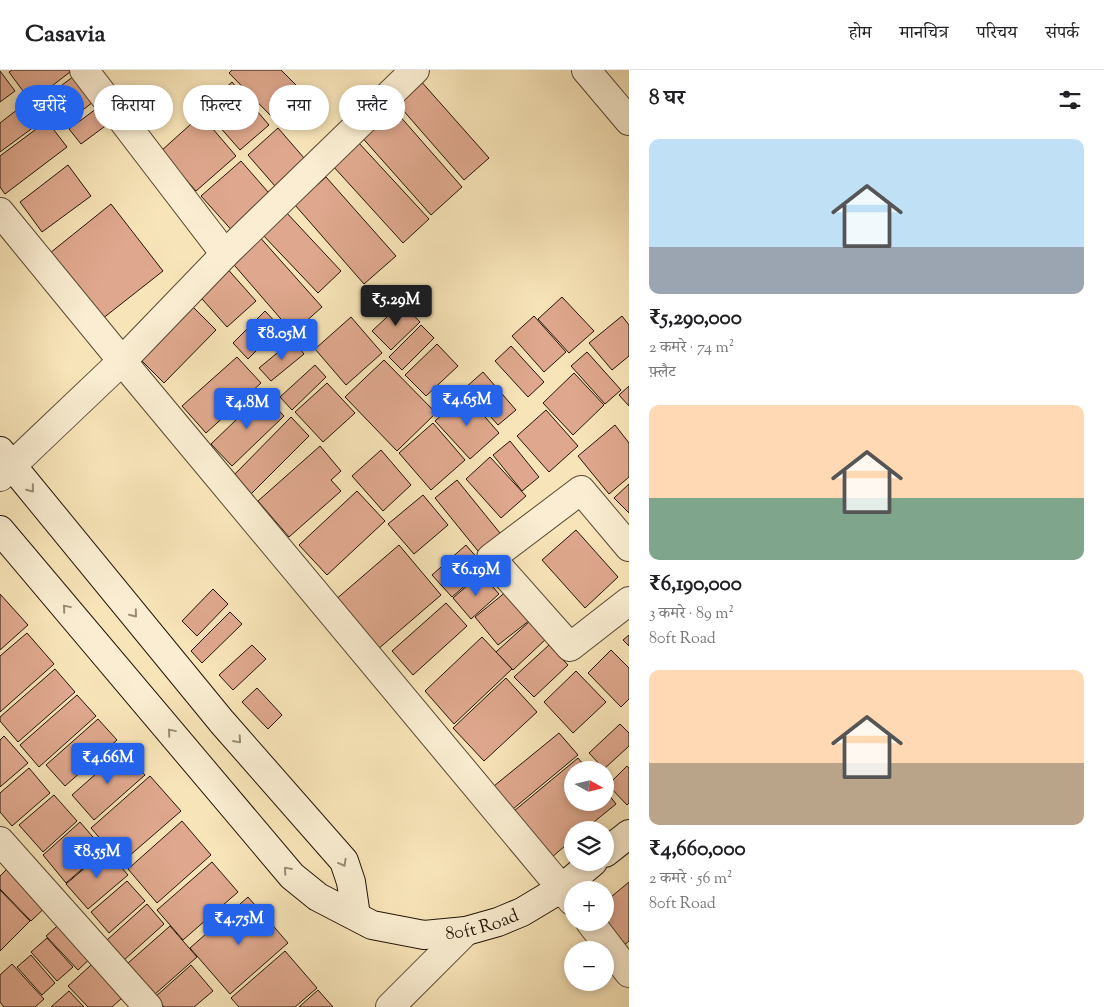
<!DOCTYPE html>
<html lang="hi">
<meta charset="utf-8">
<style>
:root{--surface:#fff;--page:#f6f6f6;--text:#202124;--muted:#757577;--line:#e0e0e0;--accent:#2563eb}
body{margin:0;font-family:"Sorts Mill Goudy","Noto Serif Devanagari",serif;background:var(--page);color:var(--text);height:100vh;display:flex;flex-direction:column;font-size:19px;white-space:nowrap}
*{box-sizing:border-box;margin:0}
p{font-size:16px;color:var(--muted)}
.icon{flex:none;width:28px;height:28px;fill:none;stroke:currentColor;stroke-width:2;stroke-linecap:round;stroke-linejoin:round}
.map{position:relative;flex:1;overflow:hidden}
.panel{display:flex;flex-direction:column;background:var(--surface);width:475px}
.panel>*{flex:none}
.guide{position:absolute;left:15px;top:15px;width:475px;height:45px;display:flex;gap:10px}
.needle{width:32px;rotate:98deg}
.fabs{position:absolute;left:564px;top:691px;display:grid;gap:10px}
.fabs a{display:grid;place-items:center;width:50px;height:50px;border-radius:50%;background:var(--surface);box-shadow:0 2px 8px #0003;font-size:25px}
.price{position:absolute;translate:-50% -42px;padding:0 11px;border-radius:5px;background:var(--accent);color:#fff;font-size:16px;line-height:32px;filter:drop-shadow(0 1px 2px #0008)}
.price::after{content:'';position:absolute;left:50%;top:30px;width:15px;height:11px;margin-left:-8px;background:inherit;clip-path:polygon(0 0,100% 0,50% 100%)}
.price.current{background:#222;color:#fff}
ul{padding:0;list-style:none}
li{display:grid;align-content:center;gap:10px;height:265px;padding:0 20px}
li span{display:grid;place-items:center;height:155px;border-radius:10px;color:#555}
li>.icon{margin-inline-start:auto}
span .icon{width:90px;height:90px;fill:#fffc;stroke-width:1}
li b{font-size:21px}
h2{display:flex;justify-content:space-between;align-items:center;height:60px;padding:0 20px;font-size:21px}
.chip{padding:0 18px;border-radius:22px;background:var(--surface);box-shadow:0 2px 8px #0003;font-size:18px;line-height:45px}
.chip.current{background:var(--accent);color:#fff}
header{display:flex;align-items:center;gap:30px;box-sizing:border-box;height:70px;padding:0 25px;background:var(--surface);border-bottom:1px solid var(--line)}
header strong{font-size:24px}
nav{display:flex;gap:28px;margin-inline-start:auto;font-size:18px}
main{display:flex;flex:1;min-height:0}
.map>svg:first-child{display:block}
.building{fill:#dfa88e;stroke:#231406}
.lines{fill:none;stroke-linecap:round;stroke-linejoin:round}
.minor-casing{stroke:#584832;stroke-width:30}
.secondary-casing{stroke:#231406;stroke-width:30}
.minor{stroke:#faedd1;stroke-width:28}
.secondary{stroke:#faedd1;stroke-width:28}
.oneway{stroke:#998b76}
.labels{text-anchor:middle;stroke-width:5;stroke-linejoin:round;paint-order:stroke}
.street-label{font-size:18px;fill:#231406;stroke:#faedd1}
</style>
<header>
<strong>Casavia</strong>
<nav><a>होम</a><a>मानचित्र</a><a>परिचय</a><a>संपर्क</a></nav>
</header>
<main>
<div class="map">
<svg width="629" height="937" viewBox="0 0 629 937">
<rect width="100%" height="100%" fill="#f7e4b8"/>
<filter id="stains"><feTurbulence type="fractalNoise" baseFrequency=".004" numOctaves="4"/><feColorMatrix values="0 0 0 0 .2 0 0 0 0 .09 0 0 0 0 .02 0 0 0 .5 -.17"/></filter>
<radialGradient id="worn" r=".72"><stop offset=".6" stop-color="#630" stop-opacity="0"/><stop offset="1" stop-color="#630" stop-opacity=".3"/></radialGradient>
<g class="building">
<path d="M12,0H69L70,2L31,32L9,2Z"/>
<path d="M232,0H281L299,18L271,46L229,3Z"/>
<path d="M0,1L15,21L0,32Z"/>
<path d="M74,6L93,32L57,60L37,34Z"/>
<path d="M419,9L489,88L464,110L395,31Z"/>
<path d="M232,12L269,55L240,80L203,38Z"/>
<path d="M27,32L42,51L0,82V53Z"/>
<path d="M100,36L112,51L81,74L69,59Z"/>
<path d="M391,36L462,117L431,145L359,64Z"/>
<path d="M201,45L236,86L196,121L161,81Z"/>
<path d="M47,51L67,77L5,124L0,117V86Z"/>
<path d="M278,58L311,96L281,123L248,85Z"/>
<path d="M358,72L429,149L403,173L332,95Z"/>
<path d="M241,91L275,130L236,165L201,126Z"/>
<path d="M68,95L91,126L42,162L20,132Z"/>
<path d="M326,107L396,186L364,214L295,135Z"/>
<path d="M111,134L163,201L102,249L50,183Z"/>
<path d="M284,140L341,201L318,223L261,163Z"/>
<path d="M257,164L322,237L293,263L229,189Z"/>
<path d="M224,195L256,231L227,257L195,221Z"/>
<path d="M562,227L594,261L569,283L538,249Z"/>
<path d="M402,233L420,252L391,280L372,261Z"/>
<path d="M190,234L216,260L164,313L138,287Z"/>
<path d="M265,241L280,257L248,289L233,273Z"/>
<path d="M534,246L566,282L544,302L512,266Z"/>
<path d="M622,246L629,255V286L612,300L589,273Z"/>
<path d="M351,247L382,283L346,315L315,279Z"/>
<path d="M421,255L434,268L402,300L389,287Z"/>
<path d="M293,270L304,284L271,311L259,298Z"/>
<path d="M437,274L458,296L426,326L405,305Z"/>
<path d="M511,276L544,312L528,327L495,291Z"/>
<path d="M587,282L621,320L605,334L571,296Z"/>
<path d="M237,287L261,313L206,363L182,336Z"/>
<path d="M384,290L436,343L397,381L345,327Z"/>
<path d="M315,295L326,307L292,340L280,327Z"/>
<path d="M483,302L516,340L498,355L465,318Z"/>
<path d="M574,303L604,335L573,365L543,333Z"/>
<path d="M327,313L355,343L323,372L295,342Z"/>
<path d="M629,316V336L619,325Z"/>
<path d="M263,324L284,346L232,396L211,374Z"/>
<path d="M465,324L499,363L470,389L435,351Z"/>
<path d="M546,340L578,376L549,402L517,366Z"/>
<path d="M291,347L309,366L251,424L233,406Z"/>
<path d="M433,353L465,390L431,420L399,383Z"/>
<path d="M615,355L629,373V407L609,424L578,386Z"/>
<path d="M510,371L539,407L522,421L493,385Z"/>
<path d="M320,376L341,401L331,410L341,421L289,467L258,431Z"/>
<path d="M381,380L411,415L383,441L352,406Z"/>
<path d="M490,387L526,426L501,448L466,409Z"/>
<path d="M457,410L504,468L482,486L435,428Z"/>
<path d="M629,414V443L614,428Z"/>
<path d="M357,421L385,451L327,505L299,475Z"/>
<path d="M423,425L448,455L414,484L388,454Z"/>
<path d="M576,460L618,507L585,538L542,490Z"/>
<path d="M399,475L441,525L377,580L334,531Z"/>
<path d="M466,475L490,503L480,512L476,506L452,527L432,505Z"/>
<path d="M476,508L481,513L486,509L499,524L471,549L453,528Z"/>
<path d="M213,519L228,534L197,566L182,551Z"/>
<path d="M507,521L530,550L498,575L475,547Z"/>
<path d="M0,524L28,555L0,580Z"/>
<path d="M446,533L467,556L413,605L392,581Z"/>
<path d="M230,542L242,554L202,593L191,581Z"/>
<path d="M530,551L546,569L513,600L496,582Z"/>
<path d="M27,563L54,594L0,642V586Z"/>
<path d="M629,565V576L623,570Z"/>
<path d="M482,567L512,599L454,654L425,621Z"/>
<path d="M252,575L266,589L233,620L219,605Z"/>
<path d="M549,575L568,595L534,627L514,607Z"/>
<path d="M611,580L629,598V629L621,637L588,603Z"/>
<path d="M55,599L75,622L18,672L0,651V647Z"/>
<path d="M576,601L606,632L573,663L544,632Z"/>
<path d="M506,608L537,642L484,691L453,658Z"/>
<path d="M257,618L282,645L268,659L242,632Z"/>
<path d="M77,625L96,646L39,697L20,675Z"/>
<path d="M98,649L117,670L65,716L46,695Z"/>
<path d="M620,654L629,663V676L604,699L589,683Z"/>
<path d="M559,663L578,685L513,739L494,716Z"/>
<path d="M4,666L28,693L0,717V670Z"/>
<path d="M123,680L145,705L94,750L72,725Z"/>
<path d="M578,688L588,700H572V732H605V720L616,734L584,760H572V770L552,787L514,741Z"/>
<path d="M627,696L629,698V733L627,735L608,715Z"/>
<path d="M29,698L50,723L12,756L0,742V723Z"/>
<path d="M150,706L181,741L121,793L91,758Z"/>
<path d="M54,725L77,751L43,782L19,755Z"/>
<path d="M182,751L211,785L157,833L128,799Z"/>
<path d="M80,752L104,780L66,813L43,785Z"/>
<path d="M106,780L128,805L88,839L66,814Z"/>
<path d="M15,791L53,830L31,851L0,819V806Z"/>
<path d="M212,792L238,822L183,870L157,840Z"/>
<path d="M127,811L145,831L109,863L91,842Z"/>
<path d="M629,812V871L623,876L605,852V832Z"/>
<path d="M0,820L30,851L0,881Z"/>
<path d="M248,827L288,873L230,924L190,878Z"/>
<path d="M147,834L164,854L124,890L107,870Z"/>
<path d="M64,850L95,884L78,900L46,866Z"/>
<path d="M170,856L197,887L154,925L127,894Z"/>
<path d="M47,868L73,897L57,911L31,882Z"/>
<path d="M285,881L317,918L295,937H239L231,928Z"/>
<path d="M31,885L55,913L42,925L17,897Z"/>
<path d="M101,886L132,919L112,937H88L68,916Z"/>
<path d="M12,894L44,929L35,937H4L0,932V905Z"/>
<path d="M191,895L213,921L194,937H164L155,927Z"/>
<path d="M318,920L333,937H299Z"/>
<path d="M69,921L84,937H51Z"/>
</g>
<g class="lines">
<defs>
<g id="minor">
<path d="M84,0L225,184"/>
<path d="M586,0L629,51"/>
<path d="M0,142L122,291L572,831"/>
<path d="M0,407L122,291L225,184L415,0"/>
<path d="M629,477L581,420L491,488L570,577L629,531"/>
<path d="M0,771L148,937"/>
<path d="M590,852L629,903"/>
<path d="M390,937L466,861"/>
</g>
<g id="secondary">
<path d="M0,381L222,652L344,791L351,812L356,846"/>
<path id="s1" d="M0,460L292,806L318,827L372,855L424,865L466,861L498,852L522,842L562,818L593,792"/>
<path d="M605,783L629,764"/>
</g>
</defs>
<use href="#minor" class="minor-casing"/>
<use href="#secondary" class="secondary-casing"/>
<use href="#minor" class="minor"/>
<use href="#secondary" class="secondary"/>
</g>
<defs><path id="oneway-chevron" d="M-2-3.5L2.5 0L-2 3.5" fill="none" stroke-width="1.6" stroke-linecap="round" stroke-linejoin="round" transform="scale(1.25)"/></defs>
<g class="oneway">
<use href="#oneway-chevron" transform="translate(31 419) rotate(51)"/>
<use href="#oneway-chevron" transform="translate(66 538) rotate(-130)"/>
<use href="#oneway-chevron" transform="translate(134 544) rotate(51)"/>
<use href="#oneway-chevron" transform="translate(171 662) rotate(-130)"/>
<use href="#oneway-chevron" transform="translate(238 670) rotate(49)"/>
<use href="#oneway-chevron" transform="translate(343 793) rotate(61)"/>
<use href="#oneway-chevron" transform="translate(287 800) rotate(-131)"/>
</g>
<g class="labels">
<g class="street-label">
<text dy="6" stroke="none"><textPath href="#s1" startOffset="659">80ft Road</textPath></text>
</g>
</g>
<rect width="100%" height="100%" filter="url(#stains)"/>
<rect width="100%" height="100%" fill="url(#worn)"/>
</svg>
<div class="fabs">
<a><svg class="needle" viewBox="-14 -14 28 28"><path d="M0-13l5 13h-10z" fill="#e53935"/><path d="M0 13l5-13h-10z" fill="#757577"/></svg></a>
<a><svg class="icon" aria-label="layers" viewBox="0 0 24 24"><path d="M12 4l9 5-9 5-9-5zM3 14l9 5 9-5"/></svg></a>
<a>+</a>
<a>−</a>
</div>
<b class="price current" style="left:396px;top:257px">₹5.29M</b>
<b class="price" style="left:282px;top:291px">₹8.05M</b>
<b class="price" style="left:467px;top:357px">₹4.65M</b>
<b class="price" style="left:247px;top:360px">₹4.8M</b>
<b class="price" style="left:476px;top:527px">₹6.19M</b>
<b class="price" style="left:108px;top:715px">₹4.66M</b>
<b class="price" style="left:97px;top:809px">₹8.55M</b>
<b class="price" style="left:239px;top:876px">₹4.75M</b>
<div class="guide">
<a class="chip current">खरीदें</a>
<a class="chip">किराया</a>
<a class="chip">फ़िल्टर</a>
<a class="chip">नया</a>
<a class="chip">फ़्लैट</a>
</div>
</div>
<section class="panel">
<h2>8 घर<svg class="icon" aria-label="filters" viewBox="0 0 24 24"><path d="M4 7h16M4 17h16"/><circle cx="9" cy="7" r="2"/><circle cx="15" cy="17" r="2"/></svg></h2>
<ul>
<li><span style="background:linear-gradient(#bfe0f5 70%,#9aa5b1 0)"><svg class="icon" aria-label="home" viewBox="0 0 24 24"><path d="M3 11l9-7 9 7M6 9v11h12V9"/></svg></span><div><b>₹5,290,000</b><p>2 कमरे · 74 m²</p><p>फ़्लैट</p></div></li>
<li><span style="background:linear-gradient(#ffd9b3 60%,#7fa58c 0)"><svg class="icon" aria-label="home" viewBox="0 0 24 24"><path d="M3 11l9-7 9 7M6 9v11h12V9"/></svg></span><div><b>₹6,190,000</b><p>3 कमरे · 89 m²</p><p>80ft Road</p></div></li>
<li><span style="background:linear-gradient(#ffd9b3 60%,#b9a48a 0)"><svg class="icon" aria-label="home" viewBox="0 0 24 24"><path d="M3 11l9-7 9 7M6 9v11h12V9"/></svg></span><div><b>₹4,660,000</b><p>2 कमरे · 56 m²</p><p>80ft Road</p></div></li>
</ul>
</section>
</main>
